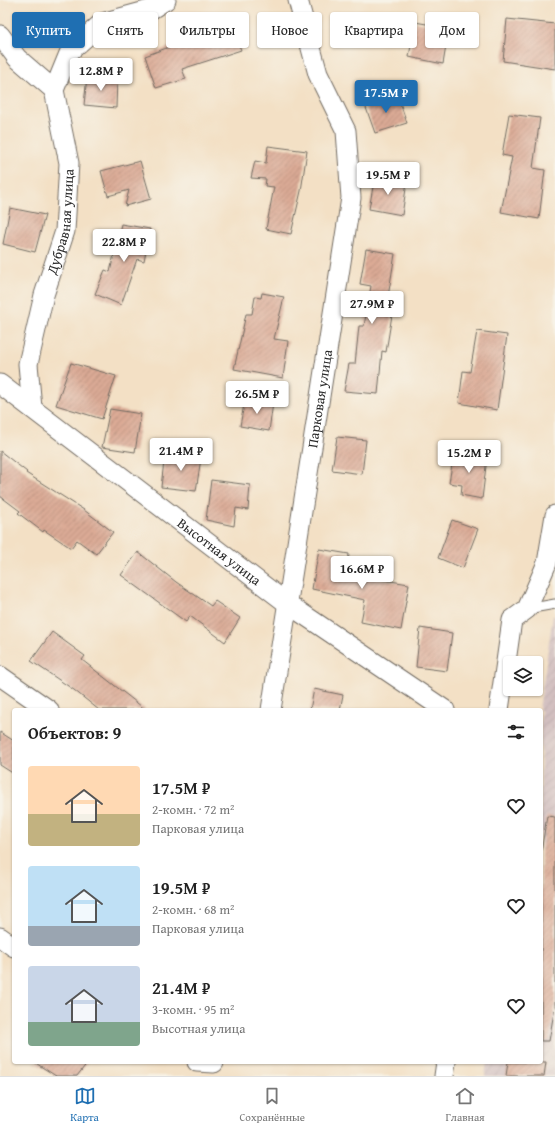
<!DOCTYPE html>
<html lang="ru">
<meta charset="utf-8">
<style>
:root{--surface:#fff;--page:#f2f2f2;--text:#222;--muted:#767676;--line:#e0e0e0;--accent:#1f6fb2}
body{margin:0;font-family:"Gentium Book Plus",serif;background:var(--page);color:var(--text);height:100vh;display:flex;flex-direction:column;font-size:15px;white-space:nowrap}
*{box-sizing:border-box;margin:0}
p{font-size:13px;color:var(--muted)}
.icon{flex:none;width:22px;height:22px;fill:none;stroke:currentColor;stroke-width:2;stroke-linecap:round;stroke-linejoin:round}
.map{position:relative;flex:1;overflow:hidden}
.panel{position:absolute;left:12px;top:708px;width:531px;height:356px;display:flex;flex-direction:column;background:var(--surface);border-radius:4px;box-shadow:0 1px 3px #0004}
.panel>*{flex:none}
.hud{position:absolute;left:12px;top:12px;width:531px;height:36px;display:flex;gap:8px}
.buttons{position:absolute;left:503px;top:656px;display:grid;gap:8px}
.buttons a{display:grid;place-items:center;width:40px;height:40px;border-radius:4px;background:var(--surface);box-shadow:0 1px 3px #0004;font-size:20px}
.price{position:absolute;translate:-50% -34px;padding:0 9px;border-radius:4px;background:#fff;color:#222;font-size:13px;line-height:26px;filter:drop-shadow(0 1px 2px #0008)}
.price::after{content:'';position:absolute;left:50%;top:24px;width:12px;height:9px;margin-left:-6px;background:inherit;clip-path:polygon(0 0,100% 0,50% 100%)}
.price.on{background:var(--accent);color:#fff}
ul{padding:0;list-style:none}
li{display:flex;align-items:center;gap:12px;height:100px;padding:0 16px}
li span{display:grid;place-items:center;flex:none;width:112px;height:80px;border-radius:4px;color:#555}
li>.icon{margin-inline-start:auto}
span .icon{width:48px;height:48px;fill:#fffc;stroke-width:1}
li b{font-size:17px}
h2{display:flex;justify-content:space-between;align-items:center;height:48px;padding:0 16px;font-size:17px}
.pill{padding:0 14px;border-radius:4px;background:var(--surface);box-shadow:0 1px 3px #0004;font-size:14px;line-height:36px}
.pill.on{background:var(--accent);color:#fff}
.menu{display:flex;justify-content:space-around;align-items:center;height:56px;border-top:1px solid var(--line);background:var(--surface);font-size:11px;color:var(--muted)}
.menu a{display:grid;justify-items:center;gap:2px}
.menu .on{color:var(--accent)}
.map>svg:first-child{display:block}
.industrial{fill:url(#industrial-furrows)}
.building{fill:url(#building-hatch)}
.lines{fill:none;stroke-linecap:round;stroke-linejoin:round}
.service-casing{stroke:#716a61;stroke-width:11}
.minor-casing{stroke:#716a61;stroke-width:21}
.service{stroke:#fff;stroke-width:9}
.minor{stroke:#fff;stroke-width:19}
.labels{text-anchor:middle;stroke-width:3;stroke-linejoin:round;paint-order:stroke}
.street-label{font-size:14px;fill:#2b2b2b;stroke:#f7f3e8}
</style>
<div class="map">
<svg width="555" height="1076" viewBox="0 0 555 1076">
<defs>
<pattern id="industrial-furrows" width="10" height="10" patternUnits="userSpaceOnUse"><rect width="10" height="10" fill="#d2bfc0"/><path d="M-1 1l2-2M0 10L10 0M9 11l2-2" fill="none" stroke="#b4a4a5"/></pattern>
<pattern id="building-hatch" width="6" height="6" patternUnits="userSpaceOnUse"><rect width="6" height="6" fill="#dbaa95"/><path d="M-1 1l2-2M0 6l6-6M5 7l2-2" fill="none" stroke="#b28b7a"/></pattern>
</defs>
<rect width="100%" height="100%" fill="#f7f3e8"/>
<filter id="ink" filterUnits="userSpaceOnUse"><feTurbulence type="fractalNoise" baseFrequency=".025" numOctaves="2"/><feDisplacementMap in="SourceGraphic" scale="8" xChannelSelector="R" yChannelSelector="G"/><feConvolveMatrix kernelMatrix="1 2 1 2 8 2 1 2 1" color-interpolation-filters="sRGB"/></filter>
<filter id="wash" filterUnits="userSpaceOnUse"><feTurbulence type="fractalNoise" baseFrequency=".012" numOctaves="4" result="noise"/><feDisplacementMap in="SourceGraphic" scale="16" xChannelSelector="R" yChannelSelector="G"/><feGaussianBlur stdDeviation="0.9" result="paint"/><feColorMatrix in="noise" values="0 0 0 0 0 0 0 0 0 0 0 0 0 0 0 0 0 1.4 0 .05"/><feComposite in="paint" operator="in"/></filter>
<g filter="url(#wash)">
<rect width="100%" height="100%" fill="#f3e0c5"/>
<path class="industrial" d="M553,616H555V1076H485L487,1062H541V710H539Z"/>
<g id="blocks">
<g class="building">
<path d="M243,14L249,32L236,38L241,50L182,69L186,79L156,88L145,56L196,37L194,31Z"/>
<path d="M507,19L555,24V69L503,61Z"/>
<path d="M415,22L449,28L443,64L409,57Z"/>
<path d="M87,76L117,78L116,108L84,105Z"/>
<path d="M397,94L407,123L375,133L365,105Z"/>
<path d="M509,114L540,118L533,168L545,170L539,219L501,212L512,157L502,155Z"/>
<path d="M268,146L307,151L301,191L291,234L266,229L274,187L265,186L266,179L251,178L255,161L266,163Z"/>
<path d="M140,161L151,199L125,206L129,190L108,196L101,171Z"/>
<path d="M375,176L407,182L402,215L369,209Z"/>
<path d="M10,208L45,215L35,252L3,244Z"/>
<path d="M121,224L150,229L144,261L137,259L121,305L95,294L105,270L110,272Z"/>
<path d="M366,249L395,254L385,315H392L386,352L382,351L378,394L344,391L349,364H355L359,326H364L371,286L360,284Z"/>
<path d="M262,293L284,297L274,339L288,341L283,378L234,369L246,314H252L255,297L261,298Z"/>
<path d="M477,331L507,335L497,410L459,403L463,371L470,372Z"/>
<path d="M71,363L116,376L102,419L56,405Z"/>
<path d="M245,399L273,403L269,431L240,426Z"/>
<path d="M110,409L141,414L135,452L102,447Z"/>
<path d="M337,437L366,440L362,474L332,470Z"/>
<path d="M0,451L27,472L26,473L84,510L113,532L96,554L77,540L71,548L44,530L43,532L18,513L20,511L0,496Z"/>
<path d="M454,452L487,458L482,499L461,495L462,485L449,483Z"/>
<path d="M165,453L201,458L196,491L161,487Z"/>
<path d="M211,480L250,485L248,510L236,508L234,526L206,520Z"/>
<path d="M452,520L478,529L463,568L438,558Z"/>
<path d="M319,549L349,554L347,574L409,584L401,630L361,622L365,600L312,589Z"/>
<path d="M138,552L176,582L211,606L215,601L240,618L225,642L190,616L186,622L121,575Z"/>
<path d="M420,628L452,633L447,671L416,667Z"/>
<path d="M52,632L85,656L82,660L146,710H99L74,690L31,661Z"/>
<path d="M314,689L343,695L340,710H310Z"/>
<path d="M0,732L14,741V774L0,765Z"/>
<path d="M547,816L555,817V1006L549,1041H541V852Z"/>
<path d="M34,1062H88L77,1076H56Z"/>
<path d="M508,1062H546L544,1076H506Z"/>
</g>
</g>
</g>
<g filter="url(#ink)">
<use href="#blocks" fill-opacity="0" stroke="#716a61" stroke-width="1"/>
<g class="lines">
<defs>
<path id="service" d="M527,609L555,604"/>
<g id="minor">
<path d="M0,35L17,58L54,90"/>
<path id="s1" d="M0,384L288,604L445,710"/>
<path id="s2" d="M32,408L28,364L44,295L65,231L69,163L54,90L70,51L102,23L150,10L166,0"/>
<path d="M0,676L49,710"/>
<path id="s3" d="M271,710L351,198L346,131L318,74L298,0"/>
<path d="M499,710L512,620L527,609L547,563L555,515"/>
<path d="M0,937L14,947"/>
<path d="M197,1062L214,1063"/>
<path d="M444,1076L446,1062"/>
</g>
</defs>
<use href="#service" class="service-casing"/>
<use href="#minor" class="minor-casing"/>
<use href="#service" class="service"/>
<use href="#minor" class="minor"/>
</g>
</g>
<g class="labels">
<g class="street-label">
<text dy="5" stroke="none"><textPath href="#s2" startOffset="191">Дубравная улица</textPath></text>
<text dy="5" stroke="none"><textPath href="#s3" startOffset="315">Парковая улица</textPath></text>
<text dy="5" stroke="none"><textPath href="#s1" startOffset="276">Высотная улица</textPath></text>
</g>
</g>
</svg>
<div class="buttons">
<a><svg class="icon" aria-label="layers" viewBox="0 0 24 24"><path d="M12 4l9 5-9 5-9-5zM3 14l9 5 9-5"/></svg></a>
</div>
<b class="price" style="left:101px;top:92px">12.8M ₽</b>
<b class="price on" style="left:386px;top:114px">17.5M ₽</b>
<b class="price" style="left:388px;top:196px">19.5M ₽</b>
<b class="price" style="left:124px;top:263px">22.8M ₽</b>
<b class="price" style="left:372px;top:325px">27.9M ₽</b>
<b class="price" style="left:257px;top:415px">26.5M ₽</b>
<b class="price" style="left:181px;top:472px">21.4M ₽</b>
<b class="price" style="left:469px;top:474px">15.2M ₽</b>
<b class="price" style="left:362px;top:590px">16.6M ₽</b>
<div class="hud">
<a class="pill on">Купить</a>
<a class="pill">Снять</a>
<a class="pill">Фильтры</a>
<a class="pill">Новое</a>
<a class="pill">Квартира</a>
<a class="pill">Дом</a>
</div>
<section class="panel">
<h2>Объектов: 9<svg class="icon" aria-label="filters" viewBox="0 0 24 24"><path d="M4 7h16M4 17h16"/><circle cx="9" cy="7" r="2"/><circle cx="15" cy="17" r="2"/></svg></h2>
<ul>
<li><span style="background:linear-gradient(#ffd9b3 60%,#c2b280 0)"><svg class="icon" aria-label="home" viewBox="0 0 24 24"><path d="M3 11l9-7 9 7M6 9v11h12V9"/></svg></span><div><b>17.5M ₽</b><p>2-комн. · 72 m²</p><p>Парковая улица</p></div><svg class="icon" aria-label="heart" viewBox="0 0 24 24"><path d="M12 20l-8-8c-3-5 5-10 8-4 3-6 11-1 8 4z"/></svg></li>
<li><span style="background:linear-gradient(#bfe0f5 75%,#9aa5b1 0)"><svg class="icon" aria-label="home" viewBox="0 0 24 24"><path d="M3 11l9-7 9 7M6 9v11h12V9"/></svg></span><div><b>19.5M ₽</b><p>2-комн. · 68 m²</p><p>Парковая улица</p></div><svg class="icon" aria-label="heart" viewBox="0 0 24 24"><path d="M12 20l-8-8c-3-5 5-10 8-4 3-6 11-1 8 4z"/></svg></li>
<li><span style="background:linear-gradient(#c9d6e8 70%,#7fa58c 0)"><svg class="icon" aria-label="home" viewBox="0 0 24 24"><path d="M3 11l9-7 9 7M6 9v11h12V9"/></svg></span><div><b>21.4M ₽</b><p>3-комн. · 95 m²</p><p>Высотная улица</p></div><svg class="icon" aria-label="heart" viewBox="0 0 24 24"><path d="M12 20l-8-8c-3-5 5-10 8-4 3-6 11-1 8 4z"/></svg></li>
</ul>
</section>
</div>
<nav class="menu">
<a class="on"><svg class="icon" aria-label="map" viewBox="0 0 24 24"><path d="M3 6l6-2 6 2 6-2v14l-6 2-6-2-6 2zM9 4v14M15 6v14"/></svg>Карта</a>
<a><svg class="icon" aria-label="saved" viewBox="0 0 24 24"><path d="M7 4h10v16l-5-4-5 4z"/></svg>Сохранённые</a>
<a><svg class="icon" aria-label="home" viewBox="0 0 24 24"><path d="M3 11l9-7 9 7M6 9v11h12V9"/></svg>Главная</a>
</nav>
